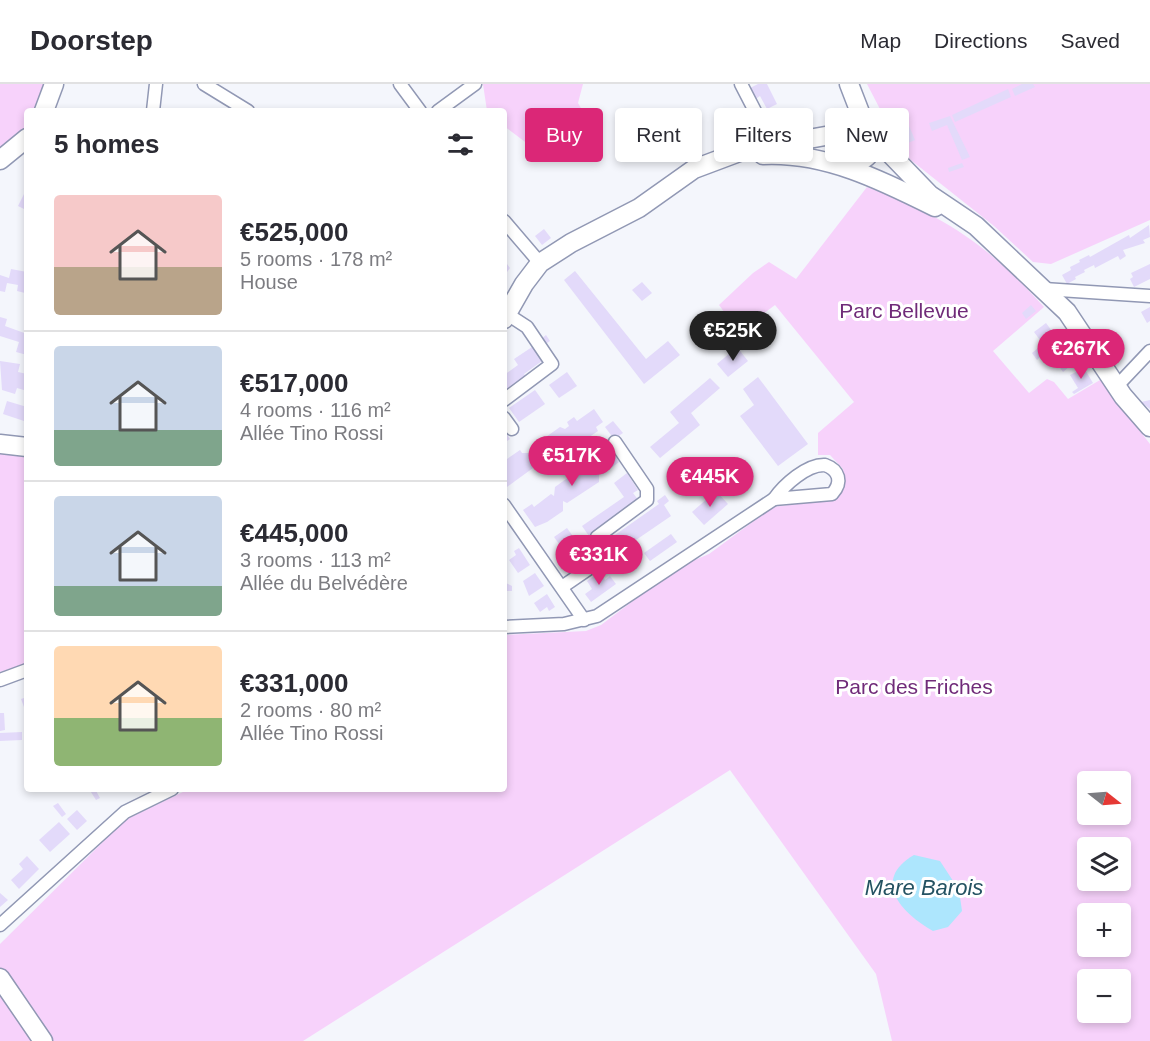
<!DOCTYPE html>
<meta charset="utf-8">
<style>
:root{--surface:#fff;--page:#f7f7f7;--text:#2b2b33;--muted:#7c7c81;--line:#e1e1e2;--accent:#db2777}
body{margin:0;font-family:Helvetica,sans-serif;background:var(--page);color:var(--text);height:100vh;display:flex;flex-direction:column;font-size:22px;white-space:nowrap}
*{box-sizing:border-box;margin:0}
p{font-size:20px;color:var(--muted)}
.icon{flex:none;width:33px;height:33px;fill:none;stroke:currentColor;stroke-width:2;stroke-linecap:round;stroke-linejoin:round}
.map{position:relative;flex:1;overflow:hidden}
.sheet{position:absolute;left:24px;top:24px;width:483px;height:684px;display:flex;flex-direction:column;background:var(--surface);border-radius:6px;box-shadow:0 3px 9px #0003}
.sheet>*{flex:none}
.hud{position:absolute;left:525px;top:24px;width:534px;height:54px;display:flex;gap:12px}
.needle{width:39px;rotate:107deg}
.buttons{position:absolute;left:1077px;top:687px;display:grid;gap:12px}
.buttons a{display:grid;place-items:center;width:54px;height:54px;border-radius:6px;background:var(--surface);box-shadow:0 3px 9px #0003;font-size:30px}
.price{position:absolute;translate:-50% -51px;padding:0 14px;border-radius:21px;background:var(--accent);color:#fff;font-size:20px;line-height:39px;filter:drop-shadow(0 2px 3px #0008)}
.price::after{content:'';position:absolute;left:50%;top:36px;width:18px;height:14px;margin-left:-9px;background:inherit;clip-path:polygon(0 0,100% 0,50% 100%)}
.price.selected{background:#222;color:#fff}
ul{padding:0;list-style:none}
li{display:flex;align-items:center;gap:18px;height:150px;padding:0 30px}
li+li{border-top:2px solid var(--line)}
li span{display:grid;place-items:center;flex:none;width:168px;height:120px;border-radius:6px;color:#555}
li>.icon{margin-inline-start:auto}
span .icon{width:72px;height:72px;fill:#fffc;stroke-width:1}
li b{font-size:26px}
h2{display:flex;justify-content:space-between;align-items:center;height:72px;padding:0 30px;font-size:26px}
.chip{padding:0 21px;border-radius:6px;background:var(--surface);box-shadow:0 3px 9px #0003;font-size:21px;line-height:54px}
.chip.selected{background:var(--accent);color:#fff}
header{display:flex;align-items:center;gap:36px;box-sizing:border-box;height:84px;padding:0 30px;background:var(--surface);border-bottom:2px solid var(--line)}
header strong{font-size:28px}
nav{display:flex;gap:33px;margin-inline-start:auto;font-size:21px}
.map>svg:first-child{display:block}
.green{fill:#f7d2fb;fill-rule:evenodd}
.water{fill:#ade6fd}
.building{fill:#e3dafa}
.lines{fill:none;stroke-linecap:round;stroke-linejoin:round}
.street-casing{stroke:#9198b4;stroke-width:15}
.secondary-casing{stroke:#9198b4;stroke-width:21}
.street{stroke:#fff;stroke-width:12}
.secondary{stroke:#fff;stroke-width:18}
.labels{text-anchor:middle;stroke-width:6;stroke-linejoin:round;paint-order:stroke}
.park-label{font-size:21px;fill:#702b79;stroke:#fff}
.water-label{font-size:22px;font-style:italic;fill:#245262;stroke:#fff}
</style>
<header>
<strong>Doorstep</strong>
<nav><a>Map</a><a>Directions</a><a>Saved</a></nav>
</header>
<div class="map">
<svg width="1150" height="957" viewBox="0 0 1150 957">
<rect width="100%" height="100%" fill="#f4f6fc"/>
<g class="green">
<path d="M0,0H54L44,27H27V54L0,76Z"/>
<path d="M483,0H583L578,19L589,38L545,73L504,42V27H487Z"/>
<path d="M867,0H1150V136L1051,180L1033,178L994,142L912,77L890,56L883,42L881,27Z"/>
<path d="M861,46L867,63L864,66L828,56Z"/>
<path d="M867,103C945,132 988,161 1044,223L993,267L1029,309L1047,295L1054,298L1068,315L1100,296L1150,360V957H892L876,890L730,686L303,957H0V860L125,736L189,705H504V551L586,547L601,541L678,483L709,470L773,423L835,415L844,403L843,385L830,371H818V349L854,318L775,221L739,248L719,221L753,189L769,178L796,195ZM1088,698H1120V730H1088ZM1088,764H1120V796H1088ZM1088,830H1120V862H1088ZM1088,896H1120V928H1088Z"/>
<path d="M0,368L27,371V579L0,588Z"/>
</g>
<path class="water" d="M914,771L940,777L959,806L962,827L948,843L933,847C901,829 871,796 914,771Z"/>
<g class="building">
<path d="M758,0H767L777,20L767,25L760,12L754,16L748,5Z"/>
<path d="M1022,0H1033L1035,3L1015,12L1012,5Z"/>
<path d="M1008,5L1011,13L955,38L952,31Z"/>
<path d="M950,32L970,73L962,76L947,41L932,47L929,39Z"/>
<path d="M909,42L915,56L903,61L897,47Z"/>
<path d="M962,79L964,83L949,88L948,84Z"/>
<path d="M27,104V124L26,126L18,122Z"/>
<path d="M1149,141L1150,153L1143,156L1145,159L1123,166L1126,172L1120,176L1118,172L1095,184L1094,181L1084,186L1085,188L1075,193L1076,195L1067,200L1062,191L1071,186L1070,183L1080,178L1079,176L1089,171L1090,173L1129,151L1130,154Z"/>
<path d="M544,145L551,154L542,161L535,152Z"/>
<path d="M504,176L510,184L504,192Z"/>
<path d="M1150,180V195L1134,203L1130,195L1133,193L1131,189Z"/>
<path d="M11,185L27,188L25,209L17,207L18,201L7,199L5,208L0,207V191L9,194Z"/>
<path d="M575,187L646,275L668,257L680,271L644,300L564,196Z"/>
<path d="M642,198L652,209L642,217L632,206Z"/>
<path d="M1031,221L1036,227L1026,235L1022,229Z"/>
<path d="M1150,223V237L1147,239L1141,228Z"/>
<path d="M0,233L7,235L5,242L27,250V271L16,268L19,258L0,252Z"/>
<path d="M1046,239L1055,251L1048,256L1058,270L1065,265L1075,278L1063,288L1053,274L1046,280L1040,273L1037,276L1032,269L1043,260L1034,248Z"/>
<path d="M546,251L550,257L544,261L540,256Z"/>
<path d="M532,263L542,277L524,290L527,294L504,311V291L518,281L514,275Z"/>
<path d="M737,263L748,277L728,293L717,280Z"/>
<path d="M0,277L20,280L18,288L27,290V307L17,304L15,310L2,306Z"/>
<path d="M1084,284L1093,299L1074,310L1072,308L1078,304L1070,291Z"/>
<path d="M567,288L577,302L559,314L549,301Z"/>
<path d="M758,293L808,360L778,382L740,332L754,321L743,305Z"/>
<path d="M710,294L720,304L691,329L700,341L660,374L650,363L679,339L670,328Z"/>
<path d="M535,306L545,320L519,338L509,324Z"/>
<path d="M1150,316V325L1141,318Z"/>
<path d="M7,317L27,323V338L3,330Z"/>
<path d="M594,325L603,338L596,343L598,347L582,358L573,357V360L540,382L532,381L533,384L507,403L504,398V377L520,366L522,369H529V365L560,343L565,345L569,342L567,338L574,333L577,337Z"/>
<path d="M613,337L623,349L614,355L605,343Z"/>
<path d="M504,346L510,355L504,359Z"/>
<path d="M607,360L619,378L603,390L599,388V398L567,419L563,417V427L547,438L535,443L523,426L532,420L534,423L551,410L554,412L555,403L587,380L590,381L591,371Z"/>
<path d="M627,389L638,406L633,409L639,417L589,452L582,442L624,413L614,399Z"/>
<path d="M716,407L728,420L704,441L692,428Z"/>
<path d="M665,411L669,417L664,421L671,432L614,471L623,483L614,490L598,467L607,461L605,458L659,420L657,417Z"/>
<path d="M567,444L590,476L577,485L554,453Z"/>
<path d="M671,450L677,458L650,477L644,469Z"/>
<path d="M519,464L530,481L518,489L509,476L516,471L514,467Z"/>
<path d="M600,488L605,496L610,492L616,500L591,518L585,510L592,505L587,497Z"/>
<path d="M535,489L544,502L529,512L523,497Z"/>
<path d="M504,498L512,502V507H504Z"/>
<path d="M547,510L555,523L549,527L547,523L540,528L534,519Z"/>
<path d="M27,613V631L21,615Z"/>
<path d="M0,629H4L5,646L0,647Z"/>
<path d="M22,648V656L0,657V649Z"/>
<path d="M89,705H95L100,714L96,716Z"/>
<path d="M58,719L66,730L62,733L53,722Z"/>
<path d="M77,726L87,737L77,746L67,735Z"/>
<path d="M59,738L70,750L50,768L39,756Z"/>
<path d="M27,772L39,785L19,805L11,796L23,785L19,780Z"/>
<path d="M0,809L8,816L0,823Z"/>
</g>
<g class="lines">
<defs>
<g id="street">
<path d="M204,0L248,27"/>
<path d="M400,0L420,27"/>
<path d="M741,0L772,60"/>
<path d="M153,27L156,0"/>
<path d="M438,27L475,0"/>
<path d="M504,137L540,179"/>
<path d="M1044,205L1150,212"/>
<path d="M1116,303L1150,267"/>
<path d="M504,316L552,280L527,243L507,230"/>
<path d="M504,334L512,345"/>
<path d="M825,381C839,386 843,398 832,410L774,415C784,401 807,380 825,381Z"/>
<path d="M504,421L584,536"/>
<path d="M562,503L597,479L594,462L597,453L647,416V405L615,358"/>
<path d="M504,543L564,540L597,532L774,415"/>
<path d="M0,596L27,586"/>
<path d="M0,841L125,728L172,705"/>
</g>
<g id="secondary">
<path d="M849,0L866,44"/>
<path d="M44,27L54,0"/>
<path d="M862,33L873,52L930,111L976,142L1067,228L1123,312L1150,343"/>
<path d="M763,71C825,68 881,96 935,123"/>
<path d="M838,75C861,81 873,76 873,52"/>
<path d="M0,76L27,54"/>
<path d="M504,235L524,200L540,179L571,159L639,124L694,85L742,67L842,49L862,33"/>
<path d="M0,360L27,363"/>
<path d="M0,894L43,957"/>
</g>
</defs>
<use href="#street" class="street-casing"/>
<use href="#secondary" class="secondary-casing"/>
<use href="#street" class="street"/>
<use href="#secondary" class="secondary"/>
</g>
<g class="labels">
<g class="park-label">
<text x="904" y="234">Parc Bellevue</text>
<text x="914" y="610">Parc des Friches</text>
</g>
<g class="water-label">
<text x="924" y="811">Mare Barois</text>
</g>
</g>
</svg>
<div class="buttons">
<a><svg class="needle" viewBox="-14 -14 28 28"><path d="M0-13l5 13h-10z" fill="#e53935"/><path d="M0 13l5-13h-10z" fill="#7c7c81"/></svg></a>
<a><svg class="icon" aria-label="layers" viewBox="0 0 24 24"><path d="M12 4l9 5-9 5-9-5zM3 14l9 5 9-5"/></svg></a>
<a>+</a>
<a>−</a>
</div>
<b class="price selected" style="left:733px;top:278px">€525K</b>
<b class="price" style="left:1081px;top:296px">€267K</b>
<b class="price" style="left:572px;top:403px">€517K</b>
<b class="price" style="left:710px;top:424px">€445K</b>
<b class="price" style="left:599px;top:502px">€331K</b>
<div class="hud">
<a class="chip selected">Buy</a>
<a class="chip">Rent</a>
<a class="chip">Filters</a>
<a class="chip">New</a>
</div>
<section class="sheet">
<h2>5 homes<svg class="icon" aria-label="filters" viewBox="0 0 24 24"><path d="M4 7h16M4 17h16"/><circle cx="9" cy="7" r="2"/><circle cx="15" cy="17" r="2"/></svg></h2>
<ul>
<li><span style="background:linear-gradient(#f6c9c9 60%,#b9a48a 0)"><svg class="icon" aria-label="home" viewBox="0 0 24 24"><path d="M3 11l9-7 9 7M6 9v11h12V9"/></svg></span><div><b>€525,000</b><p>5 rooms · 178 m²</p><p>House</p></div></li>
<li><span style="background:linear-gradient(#c9d6e8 70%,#7fa58c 0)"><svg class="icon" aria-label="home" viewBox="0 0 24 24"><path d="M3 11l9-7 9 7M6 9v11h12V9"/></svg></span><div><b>€517,000</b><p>4 rooms · 116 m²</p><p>Allée Tino Rossi</p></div></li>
<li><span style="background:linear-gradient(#c9d6e8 75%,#7fa58c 0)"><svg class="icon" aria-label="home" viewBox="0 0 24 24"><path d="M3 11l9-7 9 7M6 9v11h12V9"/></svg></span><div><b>€445,000</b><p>3 rooms · 113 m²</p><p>Allée du Belvédère</p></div></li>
<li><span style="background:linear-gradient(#ffd9b3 60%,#8fb573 0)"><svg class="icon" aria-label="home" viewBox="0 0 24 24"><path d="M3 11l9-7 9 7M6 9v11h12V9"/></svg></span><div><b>€331,000</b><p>2 rooms · 80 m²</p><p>Allée Tino Rossi</p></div></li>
</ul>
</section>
</div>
